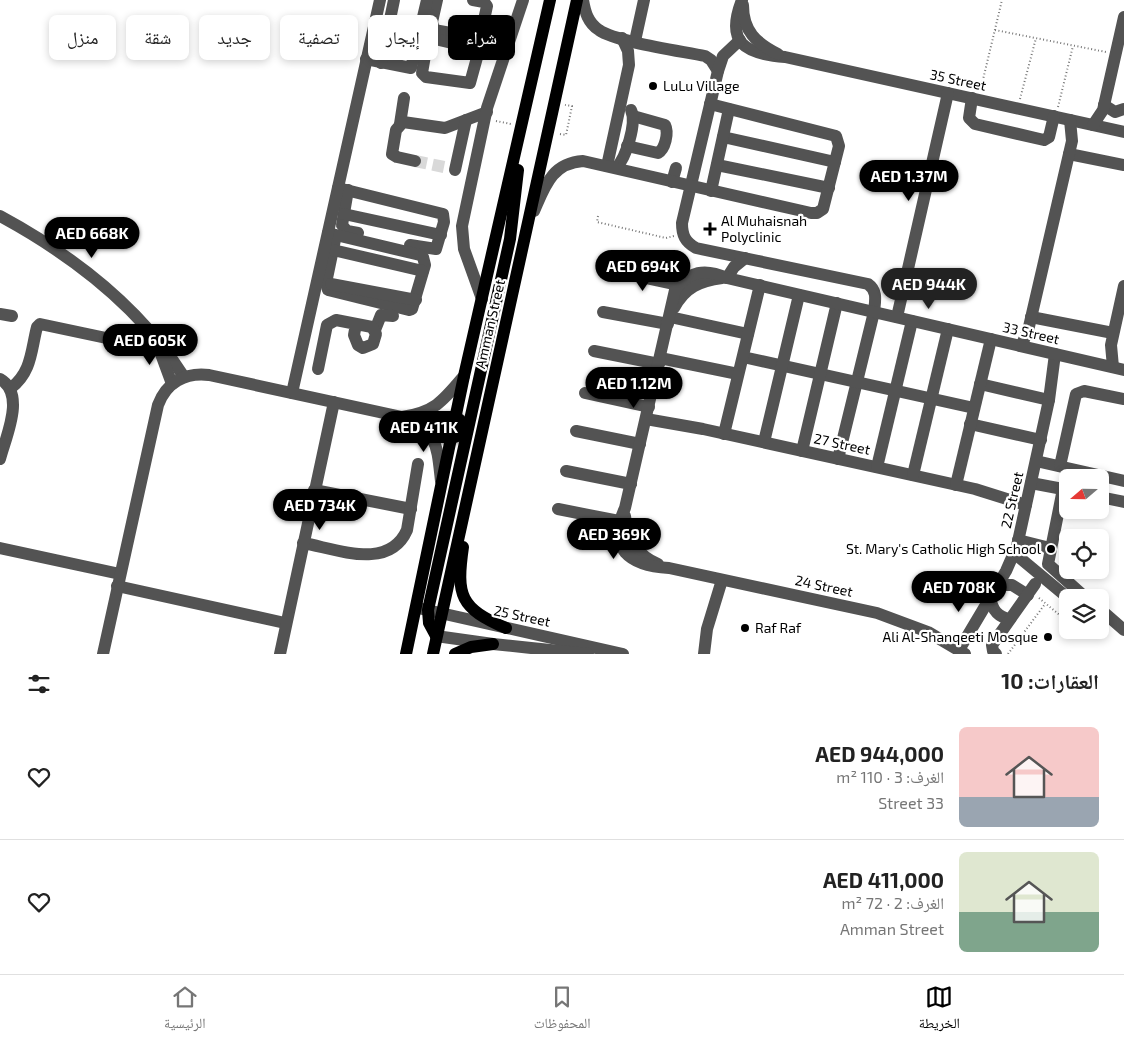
<!DOCTYPE html>
<html lang="ar">
<meta charset="utf-8">
<style>
:root{--surface:#fff;--page:#f6f6f6;--text:#222;--muted:#767676;--line:#e0e0e0;--accent:#000}
body{margin:0;font-family:"Exo 2","Noto Naskh Arabic",sans-serif;background:var(--page);color:var(--text);direction:rtl;height:100vh;display:flex;flex-direction:column;font-size:19px;white-space:nowrap}
*{box-sizing:border-box;margin:0}
p{font-size:16px;color:var(--muted)}
.icon{flex:none;width:28px;height:28px;fill:none;stroke:currentColor;stroke-width:2;stroke-linecap:round;stroke-linejoin:round}
.map{position:relative;height:654px;overflow:hidden;direction:ltr}
.sheet{display:flex;flex-direction:column;background:var(--surface);flex:1}
.sheet>*{flex:none}
.banner{position:absolute;left:15px;top:15px;width:500px;height:45px;direction:rtl;display:flex;gap:10px}
.needle{width:32px;rotate:250deg}
.fabs{position:absolute;left:1059px;top:469px;display:grid;gap:10px}
.fabs a{display:grid;place-items:center;width:50px;height:50px;border-radius:8px;background:var(--surface);box-shadow:0 2px 8px #0003;font-size:25px}
.price{position:absolute;translate:-50% -42px;padding:0 11px;border-radius:18px;background:var(--accent);color:#fff;font-size:16px;line-height:32px;filter:drop-shadow(0 1px 2px #0008)}
.price::after{content:'';position:absolute;left:50%;top:30px;width:15px;height:11px;margin-left:-8px;background:inherit;clip-path:polygon(0 0,100% 0,50% 100%)}
.price.on{background:#222;color:#fff}
ul{padding:0;list-style:none}
li{display:flex;align-items:center;gap:15px;height:125px;padding:0 25px}
li+li{border-top:1px solid var(--line)}
li span{display:grid;place-items:center;flex:none;width:140px;height:100px;border-radius:8px;color:#555}
li>.icon{margin-inline-start:auto}
span .icon{width:60px;height:60px;fill:#fffc;stroke-width:1}
li b{font-size:21px}
h2{display:flex;justify-content:space-between;align-items:center;height:60px;padding:0 25px;font-size:21px}
.chip{padding:0 18px;border-radius:8px;background:var(--surface);box-shadow:0 2px 8px #0003;font-size:18px;line-height:45px}
.chip.on{background:var(--accent);color:#fff}
.menu{display:flex;justify-content:space-around;align-items:center;height:70px;border-top:1px solid var(--line);background:var(--surface);font-size:14px;color:var(--muted)}
.menu a{display:grid;justify-items:center;gap:2px}
.menu .on{color:var(--accent)}
.map>svg:first-child{display:block}
.lines{fill:none;stroke-linecap:round;stroke-linejoin:round}
.minor-tunnel{stroke:#d9d9d9;stroke-width:12;stroke-dasharray:12 6;stroke-linecap:butt}
.path{stroke:#757575;stroke-width:2;stroke-dasharray:1 2.5;stroke-linecap:butt}
.minor{stroke:#535353;stroke-width:12}
.major{stroke:#000;stroke-width:12}
.poi-dot{fill:#000;stroke:#fff;stroke-width:2}
.labels{text-anchor:middle;stroke-width:4.5;stroke-linejoin:round;paint-order:stroke}
.street-label{font-size:14px;fill:#000;stroke:#fff}
.poi-label{font-size:14px;fill:#000;stroke:#fff;text-anchor:start}
</style>
<div class="map">
<svg width="1124" height="654" viewBox="0 0 1124 654">
<rect width="100%" height="100%" fill="#fff"/>
<g class="lines">
<path class="minor-tunnel" d="M415,161L444,167"/>
<g class="path">
<path d="M995,30L1106,52"/>
<path d="M981,88L1002,0"/>
<path d="M1020,99L1036,38"/>
<path d="M1058,107L1073,46"/>
<path d="M496,121L511,124"/>
<path d="M560,134L566,135L572,106L565,105"/>
<path d="M598,216L597,222L666,238L674,236"/>
<path d="M1039,598L1062,617"/>
<path d="M1008,654L1045,604"/>
</g>
<g class="minor">
<path d="M437,0L432,22L434,30L478,38L481,34L487,6L484,2L473,0"/>
<path d="M583,0C585,12 588,23 599,30C616,42 681,51 705,56L711,60L718,71"/>
<path d="M742,0C725,43 745,54 785,57L1124,132"/>
<path d="M743,5C743,31 756,43 778,54"/>
<path d="M435,39L477,49L478,54L470,83L426,77L422,73L427,44Z"/>
<path d="M740,40L723,56L718,71L682,223C682,235 685,242 696,248L868,284C878,291 875,301 874,312L838,459"/>
<path d="M635,41L644,0"/>
<path d="M366,59L411,68L427,0"/>
<path d="M381,63L394,0"/>
<path d="M972,98L969,118L975,124L1044,140L1049,137L1054,116"/>
<path d="M1104,105L1115,112L1124,109"/>
<path d="M400,124L404,98"/>
<path d="M1093,125L1103,110L1124,17"/>
<path d="M723,137L835,162"/>
<path d="M627,146L658,153C665,149 669,133 665,125L633,116"/>
<path d="M1069,154L1124,165"/>
<path d="M415,161L397,157L392,154L396,130L403,122L445,128L487,112"/>
<path d="M717,165L829,188"/>
<path d="M607,166L629,65L628,51L622,38"/>
<path d="M616,168C626,158 637,123 631,110"/>
<path d="M455,170L466,120"/>
<path d="M672,182L676,168"/>
<path d="M338,188L443,214L444,222L436,249L410,245"/>
<path d="M348,190L342,225L347,231L358,233"/>
<path d="M711,191L729,109"/>
<path d="M534,211C545,186 552,163 583,161L811,213H817L823,209L839,146L836,136L710,104"/>
<path d="M344,214L441,235"/>
<path d="M0,216C72,255 140,307 184,377"/>
<path d="M328,233L336,235L420,255L423,257L425,265L412,309L409,310L328,290L326,283L336,235"/>
<path d="M333,250L423,271"/>
<path d="M613,271L678,285"/>
<path d="M727,278L734,267L745,258"/>
<path d="M331,284L416,300"/>
<path d="M482,299L464,249L462,226L487,108L523,0"/>
<path d="M674,308C685,287 700,281 722,278"/>
<path d="M603,312L668,324"/>
<path d="M0,314L12,316"/>
<path d="M670,317L748,334"/>
<path d="M897,317L948,93"/>
<path d="M1031,317L1113,333"/>
<path d="M375,330L381,315L393,316"/>
<path d="M158,346L172,384"/>
<path d="M1021,346L1028,331L1072,141L1070,120"/>
<path d="M594,351L659,364"/>
<path d="M743,357L974,408"/>
<path d="M660,358L738,374"/>
<path d="M1113,367L1111,345L1124,286"/>
<path d="M318,369L327,325L336,320L372,327L376,334L373,344L363,348L358,345L354,335L356,324"/>
<path d="M0,379C26,394 6,436 0,459"/>
<path d="M980,384L1049,400"/>
<path d="M11,388C32,372 31,350 37,327L40,324L144,346"/>
<path d="M292,393L380,0"/>
<path d="M585,393L649,407"/>
<path d="M402,417C435,412 443,401 464,376"/>
<path d="M646,419L703,429L975,489L1026,505"/>
<path d="M970,424L1041,440"/>
<path d="M576,431L640,444"/>
<path d="M724,434L760,285"/>
<path d="M764,442L799,295"/>
<path d="M802,451L837,303"/>
<path d="M1036,461L1124,481"/>
<path d="M1060,466L1076,394L1084,391L1124,399"/>
<path d="M877,467L912,321"/>
<path d="M566,471L631,484"/>
<path d="M913,475L948,329"/>
<path d="M1031,483L1068,490"/>
<path d="M956,485L991,339"/>
<path d="M1063,489L1048,564L1086,598"/>
<path d="M314,490L411,509"/>
<path d="M1100,497L1124,502"/>
<path d="M558,509L619,521"/>
<path d="M625,516C627,538 636,555 658,564"/>
<path d="M1018,540L1050,548"/>
<path d="M303,543C337,549 389,571 407,530L418,464"/>
<path d="M0,548L120,574"/>
<path d="M1014,553L1068,598"/>
<path d="M997,585H1012L1028,595"/>
<path d="M117,586L285,623"/>
<path d="M990,597C992,609 997,617 1010,619"/>
<path d="M418,608L623,654"/>
<path d="M1100,609L1124,630"/>
<path d="M1100,625L1102,626"/>
<path d="M436,636L493,644L588,654"/>
<path d="M959,650L1006,571L1017,546L1049,400L1055,354"/>
<path d="M103,654L158,405C166,383 185,372 209,375L402,417C438,432 437,445 441,481"/>
<path d="M280,654L334,402"/>
<path d="M704,654L707,629L722,580"/>
<path d="M965,654L928,632L877,613L669,568C630,566 606,549 625,508L675,290C689,271 705,268 727,278L1124,370"/>
<path d="M996,654L993,651L992,645L1035,584"/>
</g>
<g class="major">
<path d="M463,547C456,596 460,608 506,628"/>
<path d="M436,636L429,623L428,610L510,239L518,170"/>
<path d="M406,654L464,376L550,0"/>
<path d="M433,654L577,0"/>
<path d="M455,654L471,647L493,644"/>
</g>
</g>
<g class="poi-dot">
<circle cx="653" cy="86" r="5"/>
<path d="M707.5 221.5h5v5h5v5h-5v5h-5v-5h-5v-5h5z"/>
<circle cx="1051" cy="549" r="5"/>
<circle cx="745" cy="628" r="5"/>
<circle cx="1048" cy="637" r="5"/>
</g>
<g class="labels">
<g class="street-label">
<text transform="translate(958 80) rotate(12)" y="5">35 Street</text>
<text transform="translate(490 324) rotate(-77)" y="5">Amman Street</text>
<text transform="translate(1031 333) rotate(13)" y="5">33 Street</text>
<text transform="translate(842 444) rotate(12)" y="5">27 Street</text>
<text transform="translate(1012 500) rotate(-77)" y="5">22 Street</text>
<text transform="translate(824 586) rotate(12)" y="5">24 Street</text>
<text transform="translate(522 616) rotate(12)" y="5">25 Street</text>
</g>
<g class="poi-label">
<text x="663" y="91">LuLu Village</text>
<text x="721" y="226">Al Muhaisnah<tspan x="721" dy="16">Polyclinic</tspan></text>
<text x="1041" y="554" text-anchor="end">St. Mary's Catholic High School</text>
<text x="755" y="633">Raf Raf</text>
<text x="1038" y="642" text-anchor="end">Ali Al-Shanqeeti Mosque</text>
</g>
</g>
</svg>
<div class="fabs">
<a><svg class="needle" viewBox="-14 -14 28 28"><path d="M0-13l5 13h-10z" fill="#e53935"/><path d="M0 13l5-13h-10z" fill="#767676"/></svg></a>
<a><svg class="icon" aria-label="locate" viewBox="0 0 24 24"><circle cx="12" cy="12" r="6"/><path d="M12 2v4M12 18v4M2 12h4M18 12h4"/></svg></a>
<a><svg class="icon" aria-label="layers" viewBox="0 0 24 24"><path d="M12 4l9 5-9 5-9-5zM3 14l9 5 9-5"/></svg></a>
</div>
<b class="price" style="left:909px;top:202px">AED 1.37M</b>
<b class="price" style="left:92px;top:259px">AED 668K</b>
<b class="price" style="left:643px;top:292px">AED 694K</b>
<b class="price on" style="left:929px;top:310px">AED 944K</b>
<b class="price" style="left:150px;top:366px">AED 605K</b>
<b class="price" style="left:634px;top:409px">AED 1.12M</b>
<b class="price" style="left:424px;top:453px">AED 411K</b>
<b class="price" style="left:320px;top:531px">AED 734K</b>
<b class="price" style="left:614px;top:560px">AED 369K</b>
<b class="price" style="left:959px;top:613px">AED 708K</b>
<div class="banner">
<a class="chip on">شراء</a>
<a class="chip">إيجار</a>
<a class="chip">تصفية</a>
<a class="chip">جديد</a>
<a class="chip">شقة</a>
<a class="chip">منزل</a>
</div>
</div>
<section class="sheet">
<h2>العقارات: 10<svg class="icon" aria-label="filters" viewBox="0 0 24 24"><path d="M4 7h16M4 17h16"/><circle cx="9" cy="7" r="2"/><circle cx="15" cy="17" r="2"/></svg></h2>
<ul>
<li><span style="background:linear-gradient(#f6c9c9 70%,#9aa5b1 0)"><svg class="icon" aria-label="home" viewBox="0 0 24 24"><path d="M3 11l9-7 9 7M6 9v11h12V9"/></svg></span><div><b>AED 944,000</b><p>الغرف: 3 · 110 m²</p><p>33 Street</p></div><svg class="icon" aria-label="heart" viewBox="0 0 24 24"><path d="M12 20l-8-8c-3-5 5-10 8-4 3-6 11-1 8 4z"/></svg></li>
<li><span style="background:linear-gradient(#dfe7d0 60%,#7fa58c 0)"><svg class="icon" aria-label="home" viewBox="0 0 24 24"><path d="M3 11l9-7 9 7M6 9v11h12V9"/></svg></span><div><b>AED 411,000</b><p>الغرف: 2 · 72 m²</p><p>Amman Street</p></div><svg class="icon" aria-label="heart" viewBox="0 0 24 24"><path d="M12 20l-8-8c-3-5 5-10 8-4 3-6 11-1 8 4z"/></svg></li>
</ul>
</section>
<nav class="menu">
<a class="on"><svg class="icon" aria-label="map" viewBox="0 0 24 24"><path d="M3 6l6-2 6 2 6-2v14l-6 2-6-2-6 2zM9 4v14M15 6v14"/></svg>الخريطة</a>
<a><svg class="icon" aria-label="saved" viewBox="0 0 24 24"><path d="M7 4h10v16l-5-4-5 4z"/></svg>المحفوظات</a>
<a><svg class="icon" aria-label="home" viewBox="0 0 24 24"><path d="M3 11l9-7 9 7M6 9v11h12V9"/></svg>الرئيسية</a>
</nav>
